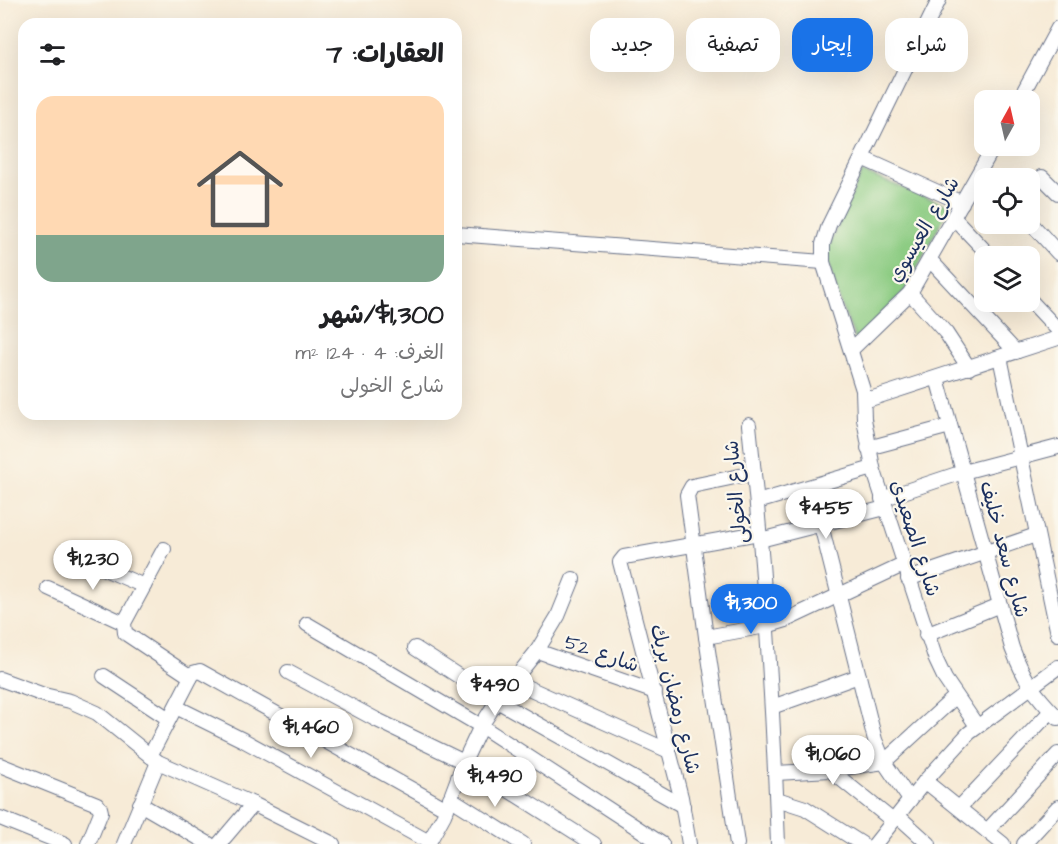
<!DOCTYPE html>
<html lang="ar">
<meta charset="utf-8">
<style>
:root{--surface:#fff;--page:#f2f2f2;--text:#202124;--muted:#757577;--line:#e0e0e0;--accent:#1a73e8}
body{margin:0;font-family:"Architects Daughter","Playpen Sans Arabic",sans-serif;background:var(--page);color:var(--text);direction:rtl;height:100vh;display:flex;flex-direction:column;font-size:22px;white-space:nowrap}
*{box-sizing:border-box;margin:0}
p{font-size:20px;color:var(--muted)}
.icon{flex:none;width:33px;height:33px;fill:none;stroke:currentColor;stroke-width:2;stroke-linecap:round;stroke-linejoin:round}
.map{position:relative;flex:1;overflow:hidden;direction:ltr}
.sheet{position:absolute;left:18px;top:18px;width:444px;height:402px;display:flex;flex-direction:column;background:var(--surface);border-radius:18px;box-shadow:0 6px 24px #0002;direction:rtl}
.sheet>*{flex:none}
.banner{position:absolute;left:480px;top:18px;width:488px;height:54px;direction:rtl;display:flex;gap:12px}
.needle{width:39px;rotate:8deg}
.tools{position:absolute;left:974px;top:90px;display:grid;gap:12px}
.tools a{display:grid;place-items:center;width:66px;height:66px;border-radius:12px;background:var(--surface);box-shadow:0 6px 24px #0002;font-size:30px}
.price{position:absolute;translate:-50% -51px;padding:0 14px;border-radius:21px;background:#fff;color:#222;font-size:20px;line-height:39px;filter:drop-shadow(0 2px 3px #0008)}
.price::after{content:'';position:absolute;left:50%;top:36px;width:18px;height:14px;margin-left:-9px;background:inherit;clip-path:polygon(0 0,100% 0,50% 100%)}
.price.active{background:var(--accent);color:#fff}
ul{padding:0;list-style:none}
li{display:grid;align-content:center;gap:12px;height:318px;padding:0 18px}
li+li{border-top:2px solid var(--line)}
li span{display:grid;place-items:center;height:186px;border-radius:18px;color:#555}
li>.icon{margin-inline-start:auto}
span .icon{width:108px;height:108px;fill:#fffc;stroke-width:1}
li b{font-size:26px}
h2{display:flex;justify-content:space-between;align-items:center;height:72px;padding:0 18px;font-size:26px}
.tag{padding:0 21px;border-radius:18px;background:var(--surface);box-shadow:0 6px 24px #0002;font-size:21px;line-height:54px}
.tag.active{background:var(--accent);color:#fff}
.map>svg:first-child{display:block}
.green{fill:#8dcc83;stroke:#547e70;stroke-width:1.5}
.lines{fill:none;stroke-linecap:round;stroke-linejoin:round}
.minor-casing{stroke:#687188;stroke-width:16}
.minor{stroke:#fff;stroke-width:14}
.labels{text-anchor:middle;stroke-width:4.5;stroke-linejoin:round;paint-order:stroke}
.street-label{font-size:20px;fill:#1b2f5e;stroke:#fbf7ec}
</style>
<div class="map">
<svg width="1058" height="844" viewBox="0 0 1058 844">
<rect width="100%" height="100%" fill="#fbf7ec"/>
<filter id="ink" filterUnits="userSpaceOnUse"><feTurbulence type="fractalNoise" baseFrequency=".0167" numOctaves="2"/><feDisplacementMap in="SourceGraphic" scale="12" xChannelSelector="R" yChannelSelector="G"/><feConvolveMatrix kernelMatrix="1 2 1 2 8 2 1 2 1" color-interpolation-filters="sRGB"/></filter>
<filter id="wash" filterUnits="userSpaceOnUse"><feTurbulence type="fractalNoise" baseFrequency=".008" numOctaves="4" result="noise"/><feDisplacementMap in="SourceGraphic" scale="24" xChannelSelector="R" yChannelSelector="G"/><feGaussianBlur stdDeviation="1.35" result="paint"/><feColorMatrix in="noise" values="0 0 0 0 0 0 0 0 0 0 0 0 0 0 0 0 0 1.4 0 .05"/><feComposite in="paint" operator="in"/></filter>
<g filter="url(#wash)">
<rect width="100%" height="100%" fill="#f7ebd7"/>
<path class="green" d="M862,172L950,206L905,291L856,341L841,306L828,264V248Z"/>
</g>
<g filter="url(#ink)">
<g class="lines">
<defs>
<g id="minor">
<path d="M939,0L829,225L823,244V262L863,390L864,419L873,468L936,660L945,679L977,726"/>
<path d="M1019,100L1058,28"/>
<path d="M862,158L962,203"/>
<path d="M1042,177L1058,193"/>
<path d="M954,218L990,256"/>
<path d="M1029,221L1058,253"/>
<path d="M456,234L823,262"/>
<path d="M930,260L1016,352"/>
<path d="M910,293L946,333L969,368"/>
<path d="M1029,299L1058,330"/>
<path d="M851,350L910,293L994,146"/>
<path d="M1000,357L1058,634"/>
<path d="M937,378L1012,648C1024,679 1034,694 1058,718"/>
<path d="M864,401L1058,338"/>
<path d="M749,425C764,564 773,704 778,844"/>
<path d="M868,448L950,426"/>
<path d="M882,499L963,472L1058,447"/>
<path d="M757,502L873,468"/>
<path d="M821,525L875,740L884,762L910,800"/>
<path d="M760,540L885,508"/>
<path d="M164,549L124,623L125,633L191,677"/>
<path d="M65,552L144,586"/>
<path d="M908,579L1036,535"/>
<path d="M48,588L124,623"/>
<path d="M307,624L481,726L662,844"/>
<path d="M926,635L1000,605"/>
<path d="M706,637L766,626L786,620L903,565"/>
<path d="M415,648L497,701L683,806"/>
<path d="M537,651L655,692"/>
<path d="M288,672L377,720L464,762L594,844"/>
<path d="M104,676L169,719"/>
<path d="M0,679L44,695L70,701L97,713L158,762L253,804L333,844"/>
<path d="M513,681L669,751"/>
<path d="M176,707L243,740L429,842"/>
<path d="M772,707L859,676"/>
<path d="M150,756L193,673L200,671L447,809"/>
<path d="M0,765L97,804L100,808L101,812L88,844"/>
<path d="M830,770L893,821"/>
<path d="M776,773L830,770L884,762L956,696"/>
<path d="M925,781L1003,844"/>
<path d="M450,798L523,844"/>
<path d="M777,799L805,808L862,844"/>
<path d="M140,804L209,844"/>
<path d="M959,808L1051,711"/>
<path d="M898,816L929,844"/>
<path d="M0,818L65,844"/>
<path d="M987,831L1058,754"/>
<path d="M124,844L158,762"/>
<path d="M219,844L253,804"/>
<path d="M428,844L444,815L464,762L481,726L497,701L537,651L558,616L573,579"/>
<path d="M689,844L681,797L620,562L624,557L759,533"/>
<path d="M737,844L706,637L687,495L692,486L754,473"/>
<path d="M875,844L925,781L969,733L1058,667"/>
<path d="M1024,844L1058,807"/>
</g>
</defs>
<use href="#minor" class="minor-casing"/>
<use href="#minor" class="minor"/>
</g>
</g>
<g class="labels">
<g class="street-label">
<text transform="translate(923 229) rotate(-59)" y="7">شارع العيسوي</text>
<text transform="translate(735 492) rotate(-95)" y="7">شارع الخولى</text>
<text transform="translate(916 538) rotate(72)" y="7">شارع الصعيدى</text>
<text transform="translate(1005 549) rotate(75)" y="7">شارع سعد خليف</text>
<text transform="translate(602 653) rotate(19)" y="7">شارع 52</text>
<text transform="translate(676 699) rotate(76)" y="7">شارع رمضان بريك</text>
</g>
</g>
</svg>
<div class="tools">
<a><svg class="needle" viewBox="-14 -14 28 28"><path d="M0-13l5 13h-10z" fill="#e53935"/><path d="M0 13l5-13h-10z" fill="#757577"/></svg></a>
<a><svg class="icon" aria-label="locate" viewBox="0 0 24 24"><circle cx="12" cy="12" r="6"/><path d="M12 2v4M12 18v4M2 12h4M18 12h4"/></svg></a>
<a><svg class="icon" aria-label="layers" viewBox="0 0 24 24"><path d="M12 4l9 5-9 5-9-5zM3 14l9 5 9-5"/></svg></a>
</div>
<b class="price" style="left:826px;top:540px">$455</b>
<b class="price" style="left:93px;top:591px">$1,230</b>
<b class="price active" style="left:751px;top:635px">$1,300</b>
<b class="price" style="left:495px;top:717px">$490</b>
<b class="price" style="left:311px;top:759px">$1,460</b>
<b class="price" style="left:833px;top:786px">$1,060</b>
<b class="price" style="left:495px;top:808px">$1,490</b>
<div class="banner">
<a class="tag">شراء</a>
<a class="tag active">إيجار</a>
<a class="tag">تصفية</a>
<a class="tag">جديد</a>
</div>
<section class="sheet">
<h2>العقارات: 7<svg class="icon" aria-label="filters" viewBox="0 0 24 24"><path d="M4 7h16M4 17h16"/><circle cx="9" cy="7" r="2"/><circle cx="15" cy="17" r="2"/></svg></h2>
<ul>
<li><span style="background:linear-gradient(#ffd9b3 75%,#7fa58c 0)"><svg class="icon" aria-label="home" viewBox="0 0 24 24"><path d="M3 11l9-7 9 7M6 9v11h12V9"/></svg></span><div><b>$1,300/شهر</b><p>الغرف: 4 · 124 m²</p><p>شارع الخولى</p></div></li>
</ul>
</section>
</div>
